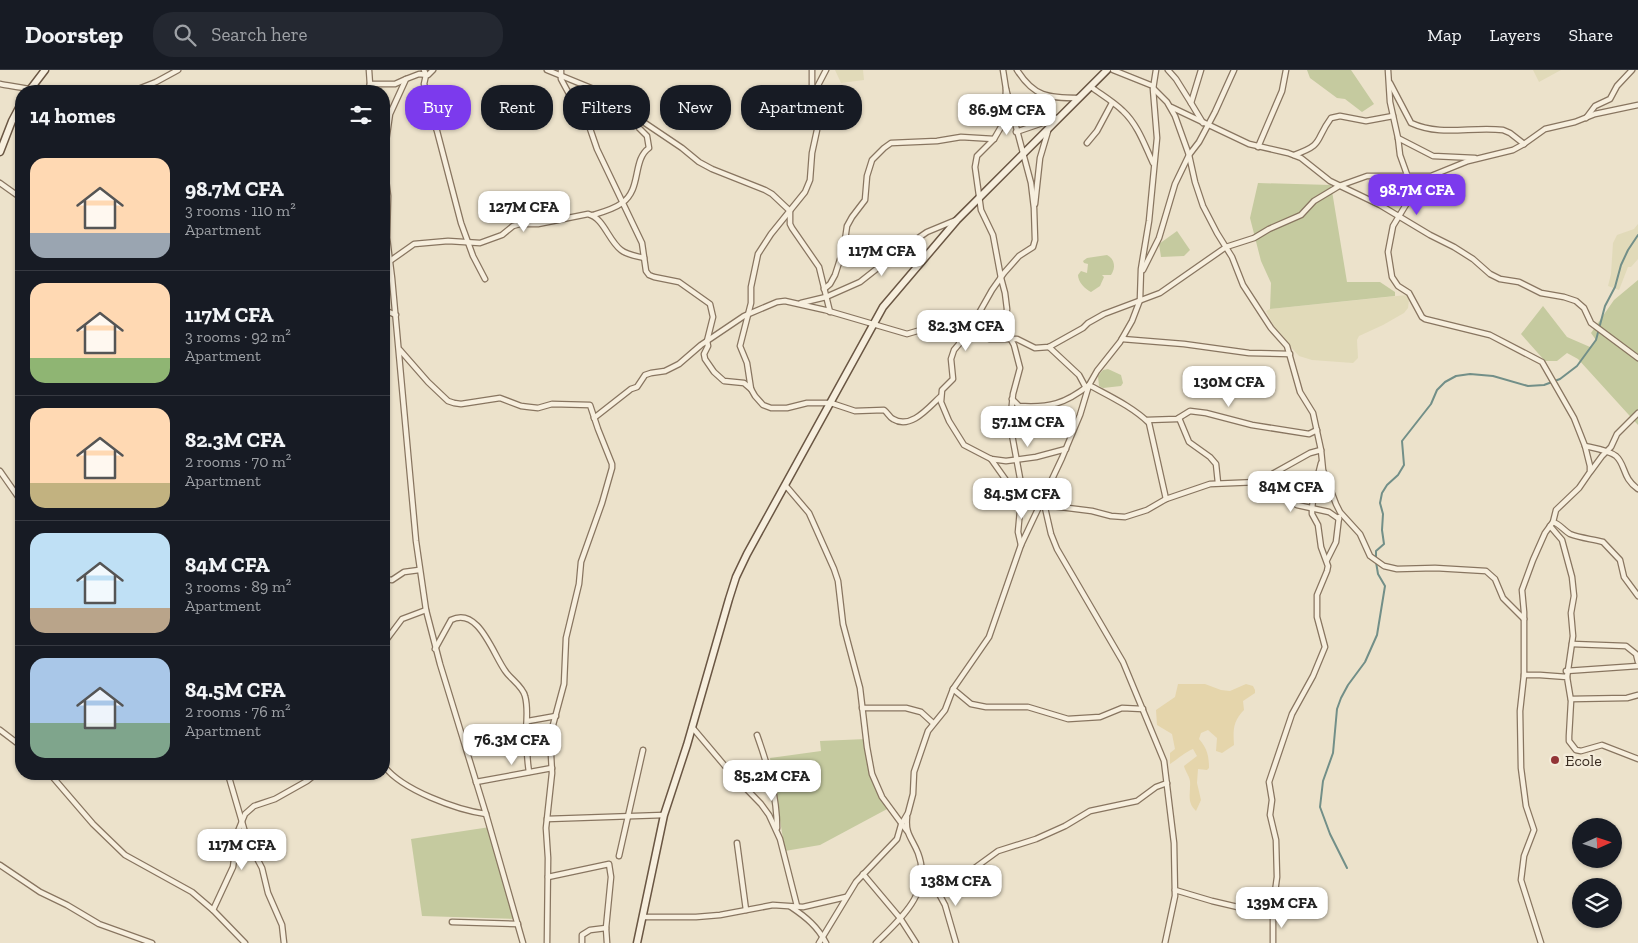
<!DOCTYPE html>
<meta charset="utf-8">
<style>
:root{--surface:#171b24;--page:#242831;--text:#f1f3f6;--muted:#9ea1a6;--line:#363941;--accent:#7c3aed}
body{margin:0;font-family:"Zilla Slab",serif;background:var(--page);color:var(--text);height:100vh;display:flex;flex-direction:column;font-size:19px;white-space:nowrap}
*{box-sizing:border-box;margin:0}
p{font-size:16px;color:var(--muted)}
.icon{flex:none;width:28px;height:28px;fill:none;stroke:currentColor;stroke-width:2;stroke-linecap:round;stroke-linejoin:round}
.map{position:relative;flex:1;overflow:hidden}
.details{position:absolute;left:15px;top:15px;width:375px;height:695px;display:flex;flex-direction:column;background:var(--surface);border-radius:20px;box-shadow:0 1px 4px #0004}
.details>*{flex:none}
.banner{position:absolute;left:405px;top:15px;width:475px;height:45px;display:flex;gap:10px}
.needle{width:32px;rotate:87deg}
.tools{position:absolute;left:1572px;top:748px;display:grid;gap:10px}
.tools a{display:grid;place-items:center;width:50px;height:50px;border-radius:50%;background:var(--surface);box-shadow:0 1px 4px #0004;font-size:25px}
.price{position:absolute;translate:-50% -42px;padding:0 11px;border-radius:10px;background:#fff;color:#222;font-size:16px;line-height:32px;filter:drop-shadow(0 1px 2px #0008)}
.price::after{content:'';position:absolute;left:50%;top:30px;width:15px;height:11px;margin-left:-8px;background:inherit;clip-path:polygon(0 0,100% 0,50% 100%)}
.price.current{background:var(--accent);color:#fff}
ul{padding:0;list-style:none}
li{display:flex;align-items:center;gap:15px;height:125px;padding:0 15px}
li+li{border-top:1px solid var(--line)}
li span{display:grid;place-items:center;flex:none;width:140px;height:100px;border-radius:15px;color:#555}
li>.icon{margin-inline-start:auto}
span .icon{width:60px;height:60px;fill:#fffc;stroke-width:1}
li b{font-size:21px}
h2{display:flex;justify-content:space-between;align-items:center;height:60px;padding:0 15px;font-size:21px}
.chip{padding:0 18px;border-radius:20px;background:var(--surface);box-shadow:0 1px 4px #0004;font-size:18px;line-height:45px}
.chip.current{background:var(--accent);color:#fff}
header{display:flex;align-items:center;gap:30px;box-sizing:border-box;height:70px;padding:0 25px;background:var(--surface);border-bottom:1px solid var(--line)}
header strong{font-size:24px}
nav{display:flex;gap:28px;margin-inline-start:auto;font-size:18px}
.search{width:350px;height:45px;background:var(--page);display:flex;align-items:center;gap:12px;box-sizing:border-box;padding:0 18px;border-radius:20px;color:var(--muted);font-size:19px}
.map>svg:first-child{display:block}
.farmland{fill:#e1dab9}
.green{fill:#c5ca9f}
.sand{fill:#e5d5ab}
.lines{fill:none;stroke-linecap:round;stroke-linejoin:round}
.stream{stroke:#728f88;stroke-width:2}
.street-casing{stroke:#887560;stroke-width:7}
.secondary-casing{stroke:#6a5643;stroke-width:9}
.street{stroke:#f7efde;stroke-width:4.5}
.secondary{stroke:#f7efde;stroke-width:6}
.poi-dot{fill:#923436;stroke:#f4ecda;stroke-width:2}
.labels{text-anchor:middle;stroke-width:5;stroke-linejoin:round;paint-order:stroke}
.poi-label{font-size:16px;fill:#3a2d22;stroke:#f4ecda;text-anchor:start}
</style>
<header>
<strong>Doorstep</strong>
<div class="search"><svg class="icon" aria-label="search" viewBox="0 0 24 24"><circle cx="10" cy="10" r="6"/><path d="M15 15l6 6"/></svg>Search here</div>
<nav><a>Map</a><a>Layers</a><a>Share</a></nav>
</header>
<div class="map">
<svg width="1638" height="873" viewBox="0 0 1638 873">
<rect width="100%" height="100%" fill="#ece2cb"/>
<g class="farmland">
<path d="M835,0H863L864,10L841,13Z"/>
<path d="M1533,0H1561L1539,12Z"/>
<path d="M1638,154V189L1631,197H1628L1619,220L1608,216L1611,204L1613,173L1617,165L1634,159Z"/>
<path d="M1407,225L1409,230L1408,238L1404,243L1383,255L1359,266L1357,270L1358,288L1353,293L1312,290L1299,286L1277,262L1266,241L1270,239Z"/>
</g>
<g class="green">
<path d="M1307,0H1351L1374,34L1362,42L1345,29L1337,28L1310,8Z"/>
<path d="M1258,113L1331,115L1347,212H1380L1395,222V226L1270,239L1271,213L1261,191L1250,148Z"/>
<path d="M1177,161L1190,180L1184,186L1161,187L1159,174Z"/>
<path d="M1107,185C1115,189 1116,198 1111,205H1102L1104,207L1100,216L1091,222C1085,219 1078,212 1078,205L1081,201L1087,203L1088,194L1084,193L1083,191L1087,188Z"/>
<path d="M1638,210V355L1578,289L1567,283L1557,291H1545L1521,264L1543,236L1567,267L1590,277L1596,270L1591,263L1614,230Z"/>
<path d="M1108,299L1121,305L1123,313L1121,316L1103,318L1099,316L1098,306L1103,300Z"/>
<path d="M866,669L876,713L889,738L820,775L785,781L770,688L821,681L820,671Z"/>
<path d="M490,757L517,849L422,846L411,769Z"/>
</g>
<path class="sand" d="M1178,614H1205L1221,620L1230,621L1246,614L1253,616L1255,620V623L1243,631L1244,640C1233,651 1233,660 1234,675L1222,683L1216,681L1217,668L1208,660L1201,663L1199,669C1207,678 1209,686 1209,698L1207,700L1198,699L1197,713L1201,730L1196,741C1186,732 1191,722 1190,711C1189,705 1185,701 1184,696L1197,686L1193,679C1185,682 1178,689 1170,694V683L1175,679L1172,664L1157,655L1156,640L1175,627Z"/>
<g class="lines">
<g class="stream">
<path d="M1376,488V481L1384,474L1382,460L1383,444L1380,433L1382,423L1387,415L1398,405L1404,395L1402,371L1431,334L1437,320L1445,312L1456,306L1470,304L1493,306L1528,316L1544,315L1560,309L1577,296L1596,270L1605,236L1615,217L1621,195L1628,180L1638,165"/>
<path d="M1347,798L1330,764L1320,737L1323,711L1333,683L1337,639L1341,628L1348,615L1365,592L1377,565L1385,516L1378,504L1376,492"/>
</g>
<defs>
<g id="street">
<path d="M369,0L370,15"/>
<path d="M424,0L426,5L424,14L430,32L431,45L437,61L461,153L473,186L485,209"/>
<path d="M547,0L596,20L622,35L633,45L639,58L647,66L649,78C632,90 642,119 622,133C614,139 603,142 593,145"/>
<path d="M561,0V9L574,33L585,44L597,79L642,173L646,201L649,205L654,207L679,212L710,234L713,247L707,271L708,276L704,284L705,289L714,302L724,311L744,313L751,319"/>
<path d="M812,0V27L817,60L812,83L810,110L805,122L771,164L758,184L751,217V233L740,276L747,293L751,319L755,326L763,335L771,338H787L807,333H831L855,341L884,340C888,343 889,347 893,349C911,360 929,337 940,327"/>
<path d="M1003,0L1006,19L1005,40L1001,57L994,69L977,86L975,97L981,140L993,165L1001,208L1005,223L1007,239L1005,259L1014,275L1020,298L1013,324L1010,354L1022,419L1018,462L1021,475"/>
<path d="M1017,0C1034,27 1048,28 1079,28"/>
<path d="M1113,0L1153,16"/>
<path d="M1168,0L1176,9L1191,33"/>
<path d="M1201,0L1191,33L1203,53"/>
<path d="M1388,0L1390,32L1398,68L1400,85L1410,113L1407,133L1393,156L1388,182L1392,207L1398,216L1409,223L1422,247L1425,249L1490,265L1542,292L1574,348L1585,376L1590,396V402L1579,418L1556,440L1553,452L1545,463L1533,490L1522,520L1524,542V605L1520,641L1521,698L1526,736L1534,760L1524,786L1521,810L1541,873"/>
<path d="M1390,13L1411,53C1442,67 1471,56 1503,60L1510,63L1524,74"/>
<path d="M0,14C9,16 30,18 36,21"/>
<path d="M1091,17C1102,25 1114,32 1123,41C1138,55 1145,76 1153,93"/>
<path d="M1006,19L1031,113L1034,138L1035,170L1033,177L1019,186L1004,203L992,220L979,243L962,261L959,274L954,280L951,289L953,309L942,320L941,332L949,351L964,375L991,389L1006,391L1036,387L1066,379"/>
<path d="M1154,19L1167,32L1175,46L1189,85L1195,112L1203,136L1217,163L1232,187L1243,215L1271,258L1287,276L1300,322L1313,343L1321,380L1323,400L1336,434L1340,442L1360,464L1370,486L1384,496L1397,499L1435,498L1486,501L1495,509L1503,528L1524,549"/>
<path d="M133,21L156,12L178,0"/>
<path d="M368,21L370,14H395L406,9"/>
<path d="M814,23L826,0"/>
<path d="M1171,37L1249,74L1288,83L1301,88L1330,111L1380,135L1430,165L1454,177L1473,189L1490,204L1500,209L1519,212L1541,223L1564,227L1576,231L1584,238L1591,253L1638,288"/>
<path d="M633,45L682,78L699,92L712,99L765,120L772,124L790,141V154L792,158L819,197L830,242"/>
<path d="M1586,48L1595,36L1610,29L1617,16L1632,0"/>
<path d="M1016,62L1057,48"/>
<path d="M1398,68L1433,86L1475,88"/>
<path d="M1087,73L1097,61L1112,33"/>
<path d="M1258,77L1282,21L1286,0"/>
<path d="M384,85L390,44L406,9L419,4L428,5L433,0"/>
<path d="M1294,85C1325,74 1314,71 1331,48L1340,46L1366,51L1393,46"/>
<path d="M384,93L388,126L387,168L392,208L416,471L426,540L440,594L486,744L523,873"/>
<path d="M0,113L21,128"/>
<path d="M1035,134L1040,88L1048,61"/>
<path d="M390,191L414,174L448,171L480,173L502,165L513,156L520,154H538L588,144C604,148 608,170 621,180C627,185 637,186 644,188"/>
<path d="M1143,200L1159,168L1175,114L1189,85L1199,72L1215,42L1234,0"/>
<path d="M824,219L830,214L835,205L844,177L847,156L852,147L865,130L867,106L872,90L884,78L891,73L937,71L961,67L994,69"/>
<path d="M801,233L826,227L860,212L898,182L927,162L956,150"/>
<path d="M384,240L396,245"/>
<path d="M1122,269L1184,274L1249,283L1290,284"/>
<path d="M1049,277L1079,305L1086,318"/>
<path d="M400,280L428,312L448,331L454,333L461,334L500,328L521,336L529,337L538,338L552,334L590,335L598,359L612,394V398L602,433L581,492L579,514L566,568L564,614L550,666L552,703L546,758L548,788L547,873"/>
<path d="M1012,329L1019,336C1049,338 1065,334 1089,315C1109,326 1133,337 1149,353L1166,429"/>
<path d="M594,348L631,319L637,317L645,305L651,303L665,301L679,294L701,275L744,246L777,232L785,231L825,240L907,264L924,259L963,258L976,262L989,269H1017L1035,278L1049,277L1083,258L1088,253L1104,244L1160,223L1226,177L1254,168L1269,159L1301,145L1314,131L1339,116L1367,106H1431L1468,91L1513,80L1524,74L1545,59L1575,52L1595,44L1638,35"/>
<path d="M1179,348L1189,372L1210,387L1216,394L1218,413"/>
<path d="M1147,350L1177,349L1190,341L1206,343L1252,355L1309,364L1317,360"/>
<path d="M1585,376C1594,378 1608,380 1616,386C1626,395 1622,408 1638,419"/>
<path d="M991,389L1008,413L1020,436"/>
<path d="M0,401L21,431"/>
<path d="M1591,401L1602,386L1611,377L1617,364L1638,343"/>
<path d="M1258,412L1297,435L1329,442L1339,449"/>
<path d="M786,416L809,443L834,499L838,511L843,554L860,618L867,677L872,704L882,727L907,761"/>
<path d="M1043,429L1051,464L1057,479L1123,592L1164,691L1174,773L1175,826L1165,873"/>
<path d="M1044,435L1092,441L1111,446L1125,447L1147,440L1166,429L1210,414L1258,412L1310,383L1321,380"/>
<path d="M1553,452C1560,454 1563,460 1570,464C1580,468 1592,469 1603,472L1620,490L1624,507L1638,526"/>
<path d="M1550,456L1562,470L1572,507L1574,526L1571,543L1573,566L1567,607"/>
<path d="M1327,490L1336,472L1339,447"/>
<path d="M384,509L392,510L404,502L419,500"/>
<path d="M384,573L402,549L426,540"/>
<path d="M1572,574L1626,576L1636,584L1638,592"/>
<path d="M435,579L451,550C479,536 493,585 506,602C511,609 523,617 525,626C528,637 527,649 526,660C526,674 527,688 529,702"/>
<path d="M1566,601L1638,596"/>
<path d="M1524,605H1540L1567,607L1571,631L1569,666V671L1576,680L1581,681L1602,675L1638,689"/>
<path d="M953,619L971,634L986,637H1028L1068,649L1100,647L1122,638L1143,639"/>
<path d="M1571,629L1627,628L1638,625"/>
<path d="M862,638H906L921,642L933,653"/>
<path d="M528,651L556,646"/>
<path d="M692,657L730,702L761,734L769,745L780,769L797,836"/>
<path d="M0,660L21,676"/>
<path d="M757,665C768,696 777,726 777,758"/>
<path d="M384,696C402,720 457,740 486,744"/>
<path d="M50,704L93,754L125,785L192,822L213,840L245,873"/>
<path d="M228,704L247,769L262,798L268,823L282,855L284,873"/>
<path d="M476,712L552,698"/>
<path d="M547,749L664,745"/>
<path d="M737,773L746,840"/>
<path d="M619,786L643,680"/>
<path d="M0,795L40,822L67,835L99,854L152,873"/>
<path d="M922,803L938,822L945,835L956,873"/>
<path d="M863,804L900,848L916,873"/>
<path d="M548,807L609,794L611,807L606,858L607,873"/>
<path d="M1175,820L1212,831L1272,845"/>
<path d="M918,824L931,814L965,805L998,781L1036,769L1065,756L1090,741L1137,731L1156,717L1167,713"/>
<path d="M791,837C806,847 818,857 826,873"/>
<path d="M213,840L233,797L238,761L245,744L254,736L275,729L307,711L316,704"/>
<path d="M644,847H696L720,845L773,835L803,837L846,827"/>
<path d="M452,852L518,854"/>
<path d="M582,873V865L590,860L606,858"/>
<path d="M819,873L856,812L897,769L901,755L908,743L913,724L914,702L928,661L945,640L953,619L989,567L1021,475L1062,388L1080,345L1089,315L1097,301L1120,272L1132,251L1140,230L1141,199L1149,151L1157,68L1153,19L1156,0"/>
<path d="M876,873C900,849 933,822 918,783C912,768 905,764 907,747"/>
<path d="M1273,873V837L1277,807L1276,770L1270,745L1272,730L1269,712L1292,644L1313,606L1325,577L1317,547V525L1327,501L1328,496L1321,477L1318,455L1312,444V439L1314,421L1321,393"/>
</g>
<g id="secondary">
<path d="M29,21L45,0"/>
<path d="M0,82L12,51L21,34"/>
<path d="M637,873L664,745L687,675L729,529L736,507L747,484L883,237L957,150L1107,0"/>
</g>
</defs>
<use href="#street" class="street-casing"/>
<use href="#secondary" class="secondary-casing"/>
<use href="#street" class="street"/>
<use href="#secondary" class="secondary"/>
</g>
<circle class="poi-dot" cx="1555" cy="690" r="5"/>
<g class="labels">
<g class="poi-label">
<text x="1565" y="696">Ecole</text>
</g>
</g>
</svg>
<div class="tools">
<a><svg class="needle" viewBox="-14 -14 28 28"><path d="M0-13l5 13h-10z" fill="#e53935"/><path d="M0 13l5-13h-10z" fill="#9ea1a6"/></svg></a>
<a><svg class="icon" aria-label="layers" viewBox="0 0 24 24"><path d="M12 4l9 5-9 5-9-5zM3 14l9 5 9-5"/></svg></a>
</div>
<b class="price" style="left:1007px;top:66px">86.9M CFA</b>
<b class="price current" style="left:1417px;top:146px">98.7M CFA</b>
<b class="price" style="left:524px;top:163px">127M CFA</b>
<b class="price" style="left:882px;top:207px">117M CFA</b>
<b class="price" style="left:966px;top:282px">82.3M CFA</b>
<b class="price" style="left:1229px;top:338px">130M CFA</b>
<b class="price" style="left:1028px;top:378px">57.1M CFA</b>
<b class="price" style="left:1291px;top:443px">84M CFA</b>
<b class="price" style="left:1022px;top:450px">84.5M CFA</b>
<b class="price" style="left:512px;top:696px">76.3M CFA</b>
<b class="price" style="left:772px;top:732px">85.2M CFA</b>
<b class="price" style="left:242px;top:801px">117M CFA</b>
<b class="price" style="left:956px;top:837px">138M CFA</b>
<b class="price" style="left:1282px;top:859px">139M CFA</b>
<div class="banner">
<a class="chip current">Buy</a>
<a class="chip">Rent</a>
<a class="chip">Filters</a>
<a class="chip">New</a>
<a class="chip">Apartment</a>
</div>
<section class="details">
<h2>14 homes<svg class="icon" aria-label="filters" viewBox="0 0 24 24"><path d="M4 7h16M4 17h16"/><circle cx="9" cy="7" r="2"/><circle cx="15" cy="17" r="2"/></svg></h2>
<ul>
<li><span style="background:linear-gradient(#ffd9b3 75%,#9aa5b1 0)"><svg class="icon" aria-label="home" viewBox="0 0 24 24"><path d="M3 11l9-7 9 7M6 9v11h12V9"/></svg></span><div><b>98.7M CFA</b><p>3 rooms · 110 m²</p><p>Apartment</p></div></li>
<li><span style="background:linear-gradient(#ffd9b3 75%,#8fb573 0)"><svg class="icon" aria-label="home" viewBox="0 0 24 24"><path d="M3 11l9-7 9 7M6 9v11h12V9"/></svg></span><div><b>117M CFA</b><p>3 rooms · 92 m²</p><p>Apartment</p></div></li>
<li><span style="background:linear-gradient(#ffd9b3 75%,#c2b280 0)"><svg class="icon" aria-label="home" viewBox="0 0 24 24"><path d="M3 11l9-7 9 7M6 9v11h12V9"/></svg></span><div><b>82.3M CFA</b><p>2 rooms · 70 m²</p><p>Apartment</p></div></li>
<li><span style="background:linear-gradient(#bfe0f5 75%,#b9a48a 0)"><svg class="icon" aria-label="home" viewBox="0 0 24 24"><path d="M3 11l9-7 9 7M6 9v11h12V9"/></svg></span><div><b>84M CFA</b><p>3 rooms · 89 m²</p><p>Apartment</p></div></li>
<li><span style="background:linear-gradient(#a9c7e8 65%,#7fa58c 0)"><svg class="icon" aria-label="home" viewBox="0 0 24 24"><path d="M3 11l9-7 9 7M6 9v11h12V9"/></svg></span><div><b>84.5M CFA</b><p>2 rooms · 76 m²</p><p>Apartment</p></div></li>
</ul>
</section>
</div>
